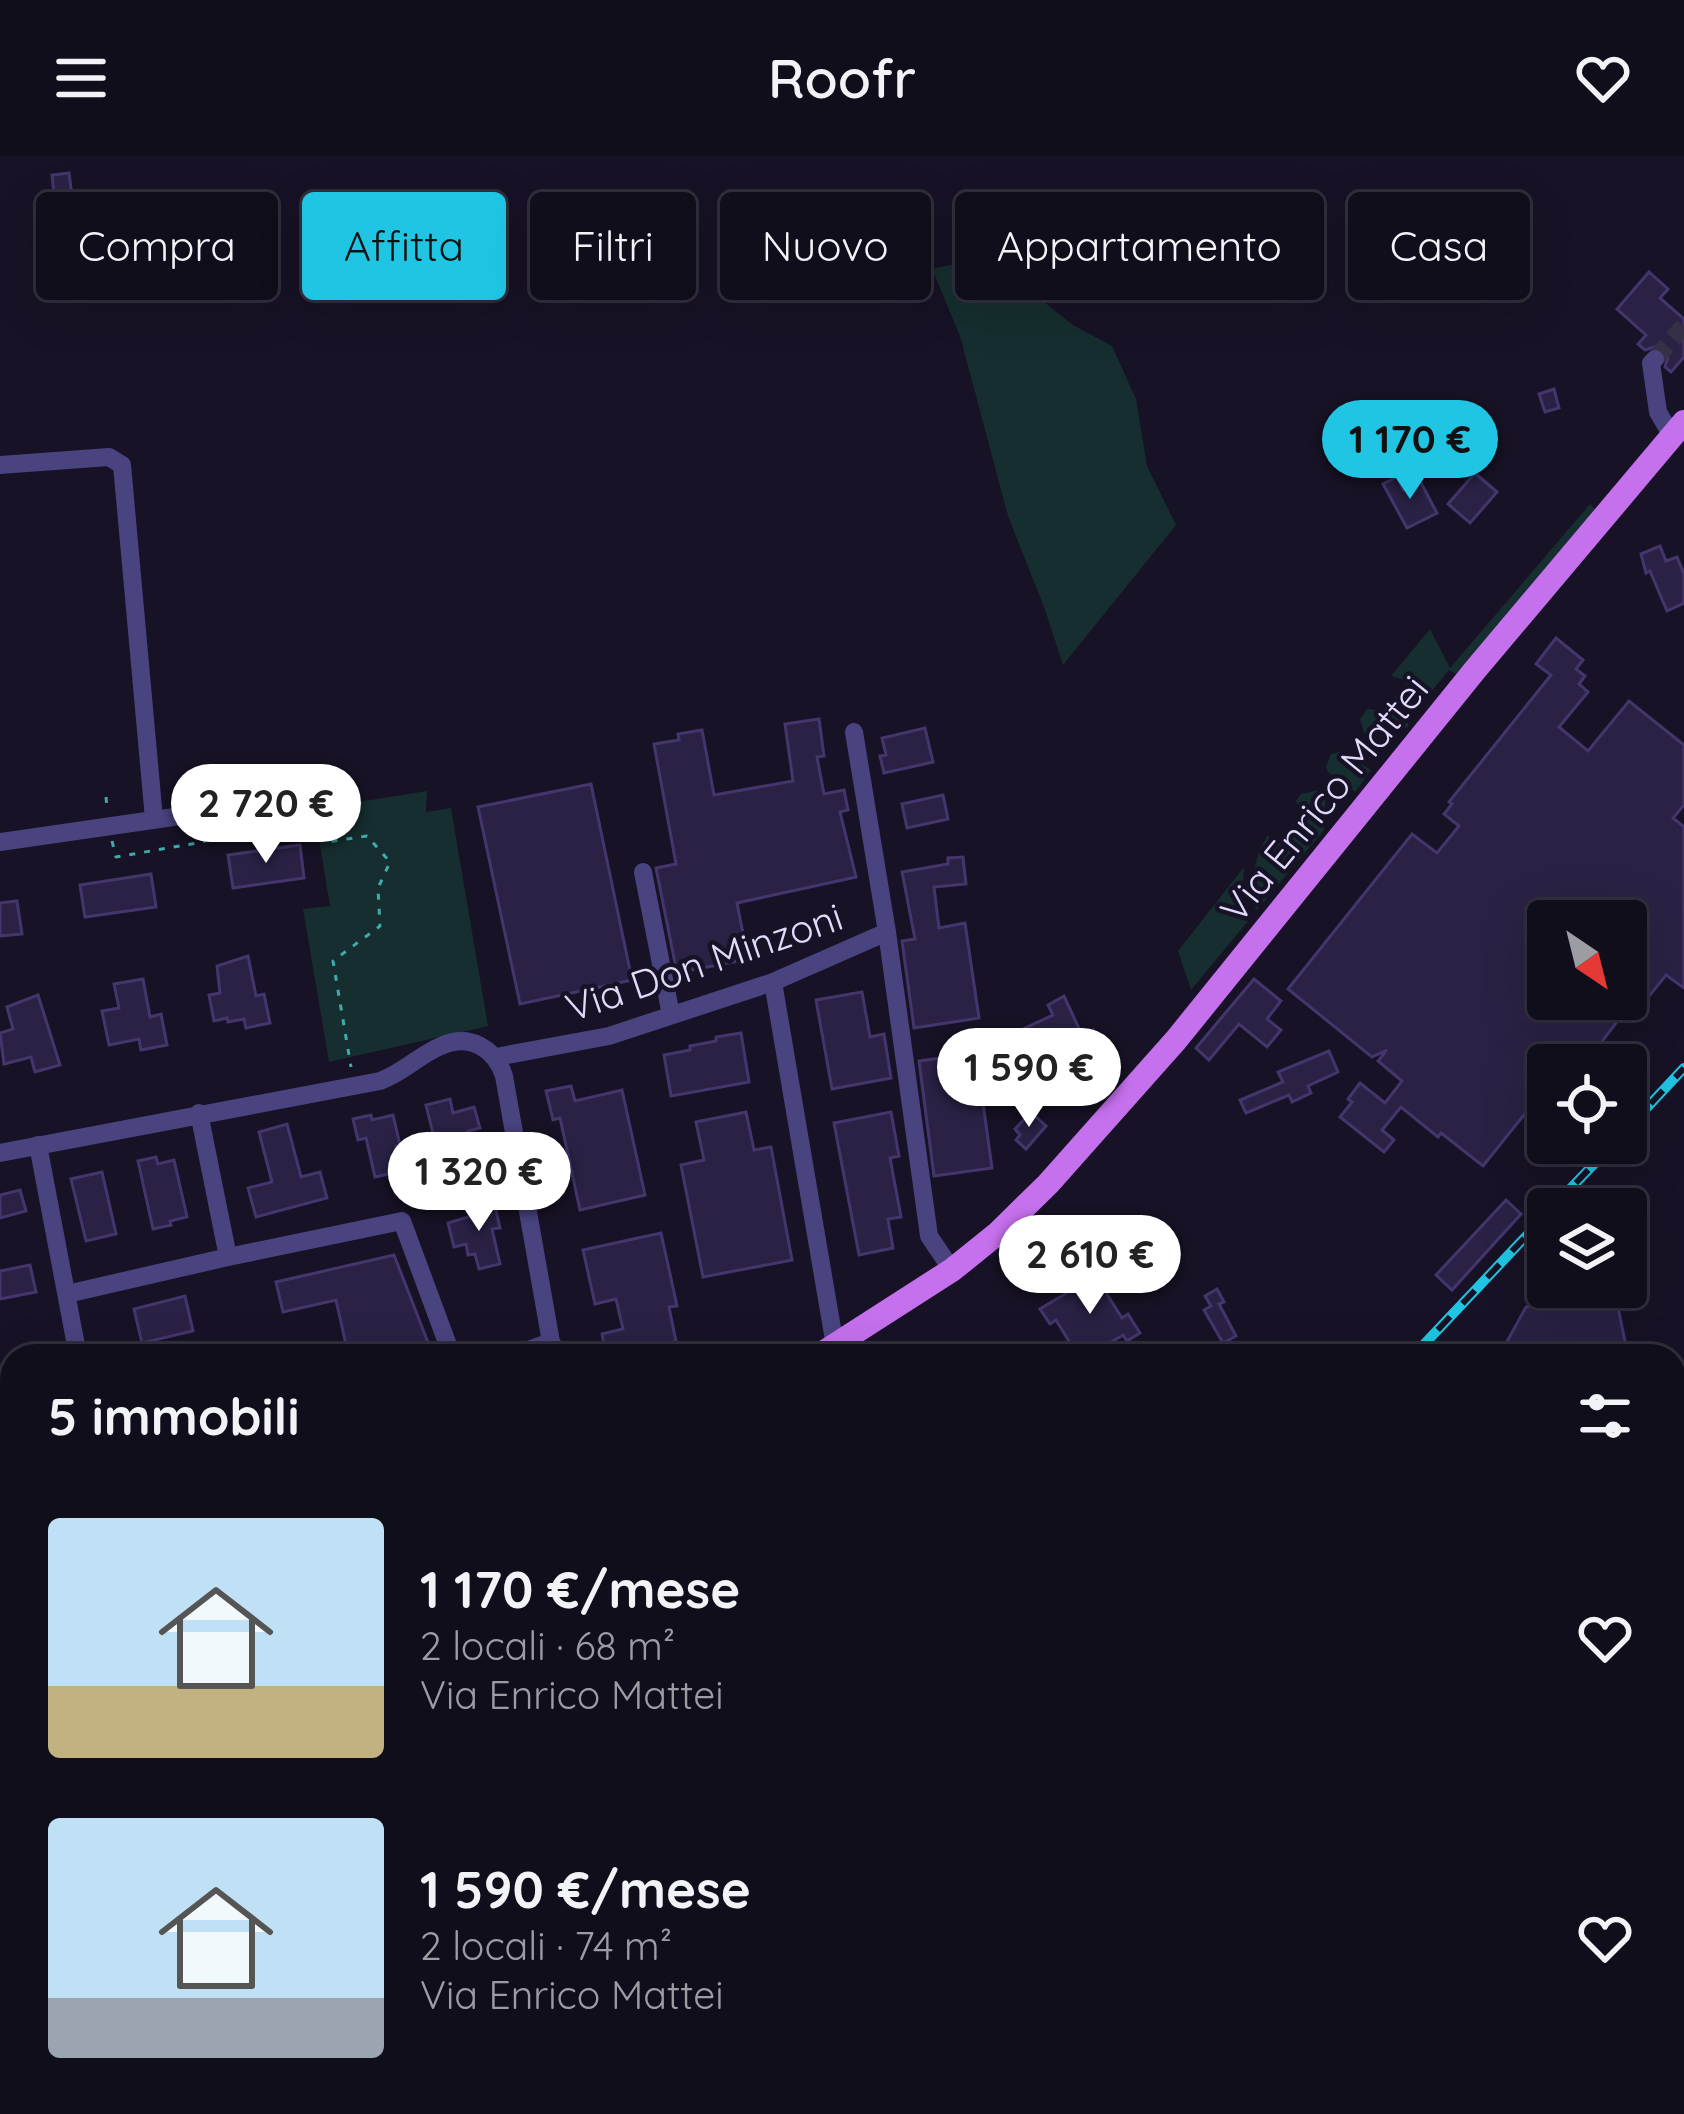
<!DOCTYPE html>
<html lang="it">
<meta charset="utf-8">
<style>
:root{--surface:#110e1c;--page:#1e1c29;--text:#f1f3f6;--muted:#9c9ca3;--line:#302e3b;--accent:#1fc5e3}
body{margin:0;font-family:Quicksand,sans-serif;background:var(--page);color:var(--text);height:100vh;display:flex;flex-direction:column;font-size:45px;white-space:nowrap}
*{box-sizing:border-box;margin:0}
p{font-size:39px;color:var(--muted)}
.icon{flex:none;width:66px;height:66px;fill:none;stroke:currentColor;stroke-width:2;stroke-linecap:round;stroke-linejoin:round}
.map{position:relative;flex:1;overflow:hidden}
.drawer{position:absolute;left:0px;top:1188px;width:1686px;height:771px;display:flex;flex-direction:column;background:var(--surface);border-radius:36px 36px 0 0;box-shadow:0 12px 48px #0002,0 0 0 3px var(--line)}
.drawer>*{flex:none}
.guide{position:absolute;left:36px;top:36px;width:1614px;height:108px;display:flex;gap:24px}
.needle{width:78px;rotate:145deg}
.buttons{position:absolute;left:1527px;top:744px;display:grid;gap:24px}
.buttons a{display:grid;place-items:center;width:120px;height:120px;border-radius:12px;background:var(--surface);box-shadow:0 12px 48px #0002,0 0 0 3px var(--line);font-size:60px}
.price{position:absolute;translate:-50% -102px;padding:0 27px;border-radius:42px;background:#fff;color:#222;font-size:39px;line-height:78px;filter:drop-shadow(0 3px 6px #0008)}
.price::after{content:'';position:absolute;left:50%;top:72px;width:36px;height:27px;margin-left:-18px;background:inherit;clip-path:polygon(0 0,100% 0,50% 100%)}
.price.active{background:var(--accent);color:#111}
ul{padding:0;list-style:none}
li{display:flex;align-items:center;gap:36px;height:300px;padding:0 48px}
li span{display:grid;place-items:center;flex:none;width:336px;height:240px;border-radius:12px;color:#555}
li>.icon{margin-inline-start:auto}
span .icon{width:144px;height:144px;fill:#fffc;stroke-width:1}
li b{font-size:51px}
h2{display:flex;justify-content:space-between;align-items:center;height:144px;padding:0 48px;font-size:51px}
.pill{padding:0 42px;border-radius:12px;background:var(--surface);box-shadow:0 12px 48px #0002,0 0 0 3px var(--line);font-size:42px;line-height:108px}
.pill.active{background:var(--accent);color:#111}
header{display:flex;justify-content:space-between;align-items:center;height:156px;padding:0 48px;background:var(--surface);font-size:54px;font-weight:600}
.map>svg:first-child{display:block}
.green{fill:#162e2f}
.building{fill:#2a2144;stroke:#44366d;stroke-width:3;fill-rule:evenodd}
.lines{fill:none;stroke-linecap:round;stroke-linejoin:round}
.minor-tunnel{stroke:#353045;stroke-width:18;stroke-dasharray:18 9;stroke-linecap:butt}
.path{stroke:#3fabaa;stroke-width:3;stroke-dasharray:6 9;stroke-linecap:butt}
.minor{stroke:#49437f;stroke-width:18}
.major{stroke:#c570ed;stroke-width:24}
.rail-casing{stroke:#1fc5e3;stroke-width:10}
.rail{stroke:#171225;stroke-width:6;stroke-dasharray:18;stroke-linecap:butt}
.labels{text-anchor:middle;stroke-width:9;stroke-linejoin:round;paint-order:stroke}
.street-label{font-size:39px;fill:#e1dbfb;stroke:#171225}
</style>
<header><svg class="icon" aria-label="menu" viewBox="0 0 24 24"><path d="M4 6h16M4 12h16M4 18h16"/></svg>Roofr<svg class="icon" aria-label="heart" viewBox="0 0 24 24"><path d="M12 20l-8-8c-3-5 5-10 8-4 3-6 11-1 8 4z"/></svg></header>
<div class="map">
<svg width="1684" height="1958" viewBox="0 0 1684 1958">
<rect width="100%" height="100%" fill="#171225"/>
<g class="green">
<path d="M1028,92L1039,142L1073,169L1112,190L1136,243L1147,310L1176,369L1063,509L1044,451L1008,360L960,180L932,113Z"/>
<path d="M1590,348L1595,353L1476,497L1456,518L1449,514L1408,564V571L1386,579L1384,573L1365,580L1360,563L1367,553L1383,555L1408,525L1391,520L1430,473L1450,512Z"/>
<path d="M1342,595L1371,614L1355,636L1328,616L1326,610L1331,598Z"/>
<path d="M1324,633L1326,635L1324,674L1256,755C1250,729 1253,702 1268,679L1275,690L1302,658L1296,645L1301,638Z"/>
<path d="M427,635L426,656L451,652L488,870L329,906L303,753L330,750L314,653Z"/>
<path d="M1244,711L1242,741L1248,765L1191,834L1178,795Z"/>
</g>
<g class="building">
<path d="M69,17L74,55L56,57L52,19Z"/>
<path d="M1649,116L1668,133L1660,142L1684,163V201L1671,216L1665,211L1668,201L1665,194L1657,190L1645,194L1638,188L1646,179L1617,153Z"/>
<path d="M1554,233L1559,252L1545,256L1539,238Z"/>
<path d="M1475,317L1497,336L1470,367L1448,348Z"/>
<path d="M1397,321L1403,334L1420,325L1437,357L1407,372L1383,328Z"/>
<path d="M1660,390L1666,405L1677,401L1684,418V447L1667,455L1650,415L1646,417L1641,398Z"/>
<path d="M1556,482L1583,504L1576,513L1585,520L1579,528L1588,536L1559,571L1588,595L1629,545L1684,589V649L1673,662L1684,671V832L1666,819L1646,844L1638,838L1588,904L1576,895L1564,909H1548V929L1483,1010L1441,977L1438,981L1401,951L1382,974L1394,984L1384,996L1340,961L1352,946L1348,943L1360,927L1385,947L1402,925L1378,905L1387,894L1372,901L1288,833L1412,678L1437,697L1459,670L1444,658L1452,648L1449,646L1551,519L1536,508ZM1548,765H1626V843H1548Z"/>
<path d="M819,563L824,600L817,601L824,638L844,634L848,654L840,656L856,721L737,747L748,803L677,817L656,712L676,708L654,588L679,584L678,578L702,574L714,639L793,625L785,568Z"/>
<path d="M925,572L933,606L884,617L880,600L886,599L882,582Z"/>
<path d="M591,628L632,824L520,848L478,651Z"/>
<path d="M943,639L948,663L907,672L902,648Z"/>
<path d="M300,689L304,722L233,732L228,699Z"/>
<path d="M963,701L966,728L934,731L939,772L965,767L979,862L914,872L902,785L915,783L902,716L948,708V702Z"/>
<path d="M151,718L156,751L85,761L80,729Z"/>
<path d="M17,745L22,778L0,780V747Z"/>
<path d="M248,800L256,840L264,838L270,867L246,872L244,863L228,866L227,862L214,865L209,839L220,837L217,810Z"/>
<path d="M143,823L150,861L161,858L167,889L141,894L139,883L109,889L102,855L119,852L114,828Z"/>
<path d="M1254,823L1281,845L1267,863L1281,874L1267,891L1239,868L1209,904L1196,892Z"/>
<path d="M862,836L870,881L884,878L891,922L832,933L816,844Z"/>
<path d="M38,839L60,909L35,916L31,901L4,908L0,877L13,873L7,851Z"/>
<path d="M1064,840L1082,879L1093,874L1103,897L1037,927L1027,903L1033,900L1021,874L1053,859L1048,849Z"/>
<path d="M741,877L749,926L671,940L664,899L690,894V890L716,885V881Z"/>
<path d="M1329,895L1338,916L1308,930L1311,937L1292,946L1289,939L1246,957L1240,944L1283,926L1278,916Z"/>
<path d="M976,897L992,1012L934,1020L919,905Z"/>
<path d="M571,930L575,945L622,934L645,1039L580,1054L560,962L553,964L546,935Z"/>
<path d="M450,943L453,957L474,951L480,972L468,975L475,1006L455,1011L452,999L439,1002L426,949Z"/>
<path d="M746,956L754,994L771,991L792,1104L703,1121L681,1009L704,1004L696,966Z"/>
<path d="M891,956L899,1000L890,1002L901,1061L888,1063L893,1092L859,1099L834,967Z"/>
<path d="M1031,956L1046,970L1026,993L1016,984L1020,979L1015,973Z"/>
<path d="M371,959L372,964L393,959L400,989L396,990L402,1015L375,1021L366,982L358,984L353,963Z"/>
<path d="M287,968L301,1021L320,1016L327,1042L256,1061L248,1032L272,1026L259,976Z"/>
<path d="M156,1001L158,1008L174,1004L187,1061L170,1065L171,1069L153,1073L138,1005Z"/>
<path d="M102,1016L116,1078L86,1085L71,1023Z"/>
<path d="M20,1034L26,1055L0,1062V1039Z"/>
<path d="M493,1042L500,1072L492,1073L500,1108L479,1113L475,1098L468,1099L466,1088L454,1091L448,1067L478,1058L475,1046Z"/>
<path d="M1506,1044L1521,1058L1452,1134L1436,1119Z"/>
<path d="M661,1077L677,1150L669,1151L679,1200H606L602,1178L623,1173L616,1143L595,1148L583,1094Z"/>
<path d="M394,1099L429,1189L390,1200H377L374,1190L347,1193L336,1144L283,1156L276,1126Z"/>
<path d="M30,1109L36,1136L0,1143V1115Z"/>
<path d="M1103,1115L1112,1130L1105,1135L1122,1162L1128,1158L1140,1177L1127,1185L1123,1179L1088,1200H1078L1056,1164L1050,1168L1040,1153Z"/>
<path d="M1614,1132L1628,1200H1506L1504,1191L1526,1151Z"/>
<path d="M1217,1133L1224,1146L1219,1148L1236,1180L1223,1187L1204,1154L1211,1150L1205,1140Z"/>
<path d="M185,1140L193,1175L142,1187L134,1153Z"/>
</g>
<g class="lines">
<path class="minor-tunnel" d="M1655,203L1684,170"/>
<g class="path">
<path d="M106,641L107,652"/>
<path d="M112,685L116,701L197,687L260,671L288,669L307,672L327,686L367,680L390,706L378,732L380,770L333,805L351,911"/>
<path d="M1231,1958L1251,1947"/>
<path d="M1388,1958L1395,1947"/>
</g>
<g class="minor">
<path d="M1655,203L1651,207L1658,256L1672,280"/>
<path d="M0,309L109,301L122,309L154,663"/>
<path d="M0,686L306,642L343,655"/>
<path d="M643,716L671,859"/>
<path d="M887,776L929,1080L952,1114"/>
<path d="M773,826L835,1190"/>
<path d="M496,901L609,880L773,826L887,776L854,576"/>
<path d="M199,957L228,1101L402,1065L452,1200"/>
<path d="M38,989L78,1200"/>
<path d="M0,997L380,925C403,917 419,899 441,890C469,877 495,892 504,920L551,1186L559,1200"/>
<path d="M67,1138L228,1101"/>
<path d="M511,1200L551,1186"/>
<path d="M1674,1363L1684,1361"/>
<path d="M0,1375L12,1370"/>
<path d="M1674,1404L1684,1455"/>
<path d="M0,1614L12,1606"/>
<path d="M1674,1631L1684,1611"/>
<path d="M1674,1709L1684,1720"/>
<path d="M181,1947L183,1958"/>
<path d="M566,1947L567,1958"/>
</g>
<g class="major">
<path d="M818,1200L952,1114L998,1077L1048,1028L1176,884L1475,514L1684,266"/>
<path d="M0,1656L12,1650"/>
</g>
<defs>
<g id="rail">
<path d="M1626,974L1684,912"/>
<path d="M1551,1053L1614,987"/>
<path d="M1413,1200L1548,1057"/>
<path d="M698,1958L708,1947"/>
</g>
</defs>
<use href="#rail" class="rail-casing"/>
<use href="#rail" class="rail"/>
</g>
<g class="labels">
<g class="street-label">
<text transform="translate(1324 643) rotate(-51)" y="14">Via Enrico Mattei</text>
<text transform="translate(704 806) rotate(-19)" y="14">Via Don Minzoni</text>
</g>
</g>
</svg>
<div class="buttons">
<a><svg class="needle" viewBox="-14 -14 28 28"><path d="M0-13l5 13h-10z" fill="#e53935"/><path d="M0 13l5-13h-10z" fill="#9c9ca3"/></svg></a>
<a><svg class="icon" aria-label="locate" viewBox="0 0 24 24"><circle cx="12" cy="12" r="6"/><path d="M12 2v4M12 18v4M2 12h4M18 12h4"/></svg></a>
<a><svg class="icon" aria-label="layers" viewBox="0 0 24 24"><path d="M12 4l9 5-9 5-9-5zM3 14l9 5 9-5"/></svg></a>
</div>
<b class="price active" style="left:1410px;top:346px">1 170 €</b>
<b class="price" style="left:266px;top:710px">2 720 €</b>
<b class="price" style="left:1029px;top:974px">1 590 €</b>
<b class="price" style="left:479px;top:1078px">1 320 €</b>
<b class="price" style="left:1090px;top:1161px">2 610 €</b>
<div class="guide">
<a class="pill">Compra</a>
<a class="pill active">Affitta</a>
<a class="pill">Filtri</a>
<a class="pill">Nuovo</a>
<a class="pill">Appartamento</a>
<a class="pill">Casa</a>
</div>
<section class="drawer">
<h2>5 immobili<svg class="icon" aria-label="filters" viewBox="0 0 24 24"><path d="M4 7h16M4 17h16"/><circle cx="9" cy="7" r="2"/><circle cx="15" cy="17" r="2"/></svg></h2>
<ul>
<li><span style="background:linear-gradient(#bfe0f5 70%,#c2b280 0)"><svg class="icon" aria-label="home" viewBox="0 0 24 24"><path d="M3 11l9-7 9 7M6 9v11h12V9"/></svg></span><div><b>1 170 €/mese</b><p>2 locali · 68 m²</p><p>Via Enrico Mattei</p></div><svg class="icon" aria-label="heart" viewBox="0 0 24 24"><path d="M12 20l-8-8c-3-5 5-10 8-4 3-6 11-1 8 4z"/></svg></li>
<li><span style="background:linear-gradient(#bfe0f5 75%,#9aa5b1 0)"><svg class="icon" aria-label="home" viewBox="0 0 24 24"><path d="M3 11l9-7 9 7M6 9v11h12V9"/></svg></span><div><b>1 590 €/mese</b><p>2 locali · 74 m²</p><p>Via Enrico Mattei</p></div><svg class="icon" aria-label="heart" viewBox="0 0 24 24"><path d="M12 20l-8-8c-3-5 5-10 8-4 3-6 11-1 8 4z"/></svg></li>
</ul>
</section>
</div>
